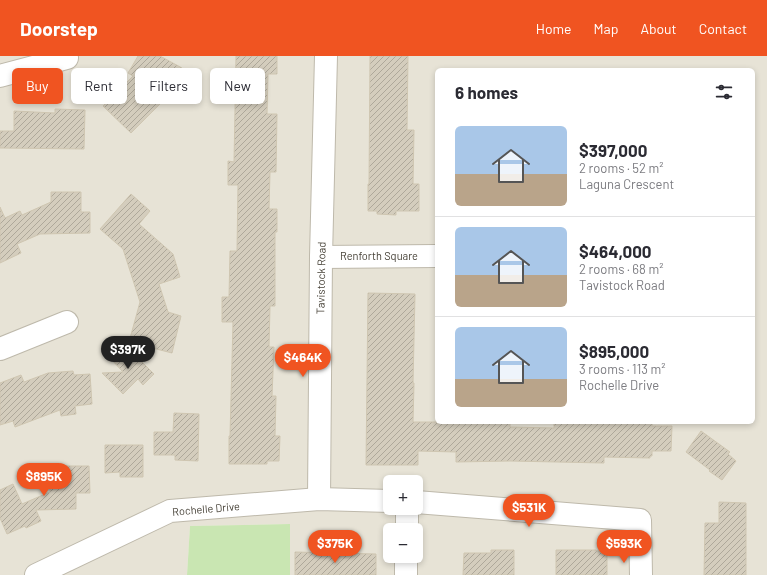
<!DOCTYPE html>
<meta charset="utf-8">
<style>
:root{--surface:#fff;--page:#f7f7f7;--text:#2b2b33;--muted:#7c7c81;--line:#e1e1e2;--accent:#f05421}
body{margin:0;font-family:Barlow,sans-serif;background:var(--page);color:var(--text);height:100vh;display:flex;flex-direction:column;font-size:15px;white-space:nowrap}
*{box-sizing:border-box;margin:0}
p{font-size:13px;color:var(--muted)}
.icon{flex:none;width:22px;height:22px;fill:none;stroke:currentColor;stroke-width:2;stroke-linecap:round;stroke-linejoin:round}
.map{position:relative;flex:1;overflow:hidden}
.panel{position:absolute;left:435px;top:12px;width:320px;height:356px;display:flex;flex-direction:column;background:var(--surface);border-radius:6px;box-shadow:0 2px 6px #0003}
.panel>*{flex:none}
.hud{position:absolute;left:12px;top:12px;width:363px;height:36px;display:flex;gap:8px}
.tools{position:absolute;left:383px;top:419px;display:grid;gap:8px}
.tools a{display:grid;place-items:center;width:40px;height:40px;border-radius:6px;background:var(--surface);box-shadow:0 2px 6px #0003;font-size:20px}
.price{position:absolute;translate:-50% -34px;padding:0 9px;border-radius:14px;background:var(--accent);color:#fff;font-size:13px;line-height:26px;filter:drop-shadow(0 1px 2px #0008)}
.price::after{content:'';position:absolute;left:50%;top:24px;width:12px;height:9px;margin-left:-6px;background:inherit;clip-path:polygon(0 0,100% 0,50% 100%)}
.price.on{background:#222;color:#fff}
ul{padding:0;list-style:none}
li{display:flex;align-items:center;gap:12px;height:100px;padding:0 20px}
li+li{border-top:1px solid var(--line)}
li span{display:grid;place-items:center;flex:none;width:112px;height:80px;border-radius:6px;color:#555}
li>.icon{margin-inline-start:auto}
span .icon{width:48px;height:48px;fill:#fffc;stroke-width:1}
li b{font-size:17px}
h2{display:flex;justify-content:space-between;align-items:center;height:48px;padding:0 20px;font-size:17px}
.chip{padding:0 14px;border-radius:6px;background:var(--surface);box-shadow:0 2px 6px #0003;font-size:14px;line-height:36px}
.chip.on{background:var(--accent);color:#fff}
header{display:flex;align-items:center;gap:24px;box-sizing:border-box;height:56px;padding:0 20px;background:var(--accent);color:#fff}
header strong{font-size:19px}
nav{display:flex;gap:22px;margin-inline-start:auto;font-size:14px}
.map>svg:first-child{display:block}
.residential{fill:#e7e3d6;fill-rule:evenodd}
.green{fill:#c9e6b2}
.building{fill:url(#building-hatch);stroke:#cfc6b1}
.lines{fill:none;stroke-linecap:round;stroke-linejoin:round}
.minor-casing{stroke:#beb9ab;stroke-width:24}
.minor{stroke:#fff;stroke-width:22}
.labels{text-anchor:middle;stroke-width:3;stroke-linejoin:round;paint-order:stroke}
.street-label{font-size:11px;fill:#464137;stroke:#fff}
</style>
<header>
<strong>Doorstep</strong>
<nav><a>Home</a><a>Map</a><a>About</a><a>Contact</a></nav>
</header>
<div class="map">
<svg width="767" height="519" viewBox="0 0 767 519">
<defs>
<pattern id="building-hatch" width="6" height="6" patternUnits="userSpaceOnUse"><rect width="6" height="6" fill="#d4cdbd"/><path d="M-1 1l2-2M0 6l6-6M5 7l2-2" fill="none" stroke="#aea89a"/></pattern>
</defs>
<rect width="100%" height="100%" fill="#f3f1e8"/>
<path class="residential" d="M0,0H767V519H290V468L190,470L187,519H0ZM437,14H753V366H437ZM390,426H416V452H390ZM390,474H416V500H390Z"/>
<path class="green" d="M290,468V519H187L190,470Z"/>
<g class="building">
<path d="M138,0H160L182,12L161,47L131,77L103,50L133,20L128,17Z"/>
<path d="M236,0H277V18H268L267,58H277L276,116H270L269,153H277V176H275V250H270L269,291H274L272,340H276L275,380H280L279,405H267V408H229V380H230L233,266H222V241H229L230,195H237L238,129H228V105L234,106Z"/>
<path d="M370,0H408L407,74H414L413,128H419V155H396V159L377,158V155H368V128H369Z"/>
<path d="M55,53L85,54L84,93L0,92V75H14V55L55,57Z"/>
<path d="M51,136H81V156H90V177L40,178L17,188L21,197L0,207V151L5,162L20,155L22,159L51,146Z"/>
<path d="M131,138L150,155L139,168L173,198L180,221L159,228L168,256L181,260L172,297L129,286L140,246L123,193L100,173Z"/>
<path d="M368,237L415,238L413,327H414L413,366H510V371L554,372V367H600V366H652V370H672L671,395H652V400H650V402L604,401V407L510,405L456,406V396L418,395V409H366Z"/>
<path d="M125,289L154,318L143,329L138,323L123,338L102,317L123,316L111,303Z"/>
<path d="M73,315L74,319L90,318L92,348L75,350L76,358L61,360L60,354L15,371L13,365L0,369V327L21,319L24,326L48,317Z"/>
<path d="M174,357L199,358L198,405L175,404V399H154V376H173Z"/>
<path d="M701,375L730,396L728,398L736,405L722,424L709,415L710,414L686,396Z"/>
<path d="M105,389H143V421H120V416L105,417Z"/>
<path d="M50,410H89L90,437H76V453L36,454L41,465L26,472L25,470L7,478L0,462V434L13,428L22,448L50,436Z"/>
<path d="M719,446L746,447V519H704L705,467H719Z"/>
<path d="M491,494H514V519H463L464,497H491Z"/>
<path d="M556,494H596V495H607V519H556Z"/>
<path d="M295,496L376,498V519H295Z"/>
</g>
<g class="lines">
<defs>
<g id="minor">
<path d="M0,20L67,2"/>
<path d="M321,201L437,200"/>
<path d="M0,293L67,266"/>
<path d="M319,443L321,201L326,0"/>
<path d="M416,446L640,464L641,519"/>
<path d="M407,474V452"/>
<path d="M36,519L170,455L319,443L390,445"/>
<path d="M406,519V500"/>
</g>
</defs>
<use href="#minor" class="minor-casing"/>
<use href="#minor" class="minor"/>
</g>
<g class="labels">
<g class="street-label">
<text x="379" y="204">Renforth Square</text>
<text transform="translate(321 222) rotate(-89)" y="4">Tavistock Road</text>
<text transform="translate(206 453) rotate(-5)" y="4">Rochelle Drive</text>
</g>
</g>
</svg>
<div class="tools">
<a>+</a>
<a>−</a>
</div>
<b class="price on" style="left:128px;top:314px">$397K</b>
<b class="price" style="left:303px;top:322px">$464K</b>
<b class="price" style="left:44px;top:441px">$895K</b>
<b class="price" style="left:529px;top:472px">$531K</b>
<b class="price" style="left:335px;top:508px">$375K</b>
<b class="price" style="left:624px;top:508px">$593K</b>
<div class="hud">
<a class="chip on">Buy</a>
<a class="chip">Rent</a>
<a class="chip">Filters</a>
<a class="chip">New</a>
</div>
<section class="panel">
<h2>6 homes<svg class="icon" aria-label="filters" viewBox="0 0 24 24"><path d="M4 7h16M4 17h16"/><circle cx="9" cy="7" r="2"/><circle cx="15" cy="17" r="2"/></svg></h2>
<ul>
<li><span style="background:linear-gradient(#a9c7e8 60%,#b9a48a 0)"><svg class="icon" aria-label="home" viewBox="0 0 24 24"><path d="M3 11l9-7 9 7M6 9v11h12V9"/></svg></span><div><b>$397,000</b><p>2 rooms · 52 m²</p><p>Laguna Crescent</p></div></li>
<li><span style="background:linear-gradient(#a9c7e8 60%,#b9a48a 0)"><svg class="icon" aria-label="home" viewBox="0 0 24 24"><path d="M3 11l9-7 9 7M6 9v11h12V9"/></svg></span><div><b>$464,000</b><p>2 rooms · 68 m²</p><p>Tavistock Road</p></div></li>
<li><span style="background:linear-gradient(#a9c7e8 65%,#b9a48a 0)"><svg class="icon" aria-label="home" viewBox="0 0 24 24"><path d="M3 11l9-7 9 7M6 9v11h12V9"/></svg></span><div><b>$895,000</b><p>3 rooms · 113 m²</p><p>Rochelle Drive</p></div></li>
</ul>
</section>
</div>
